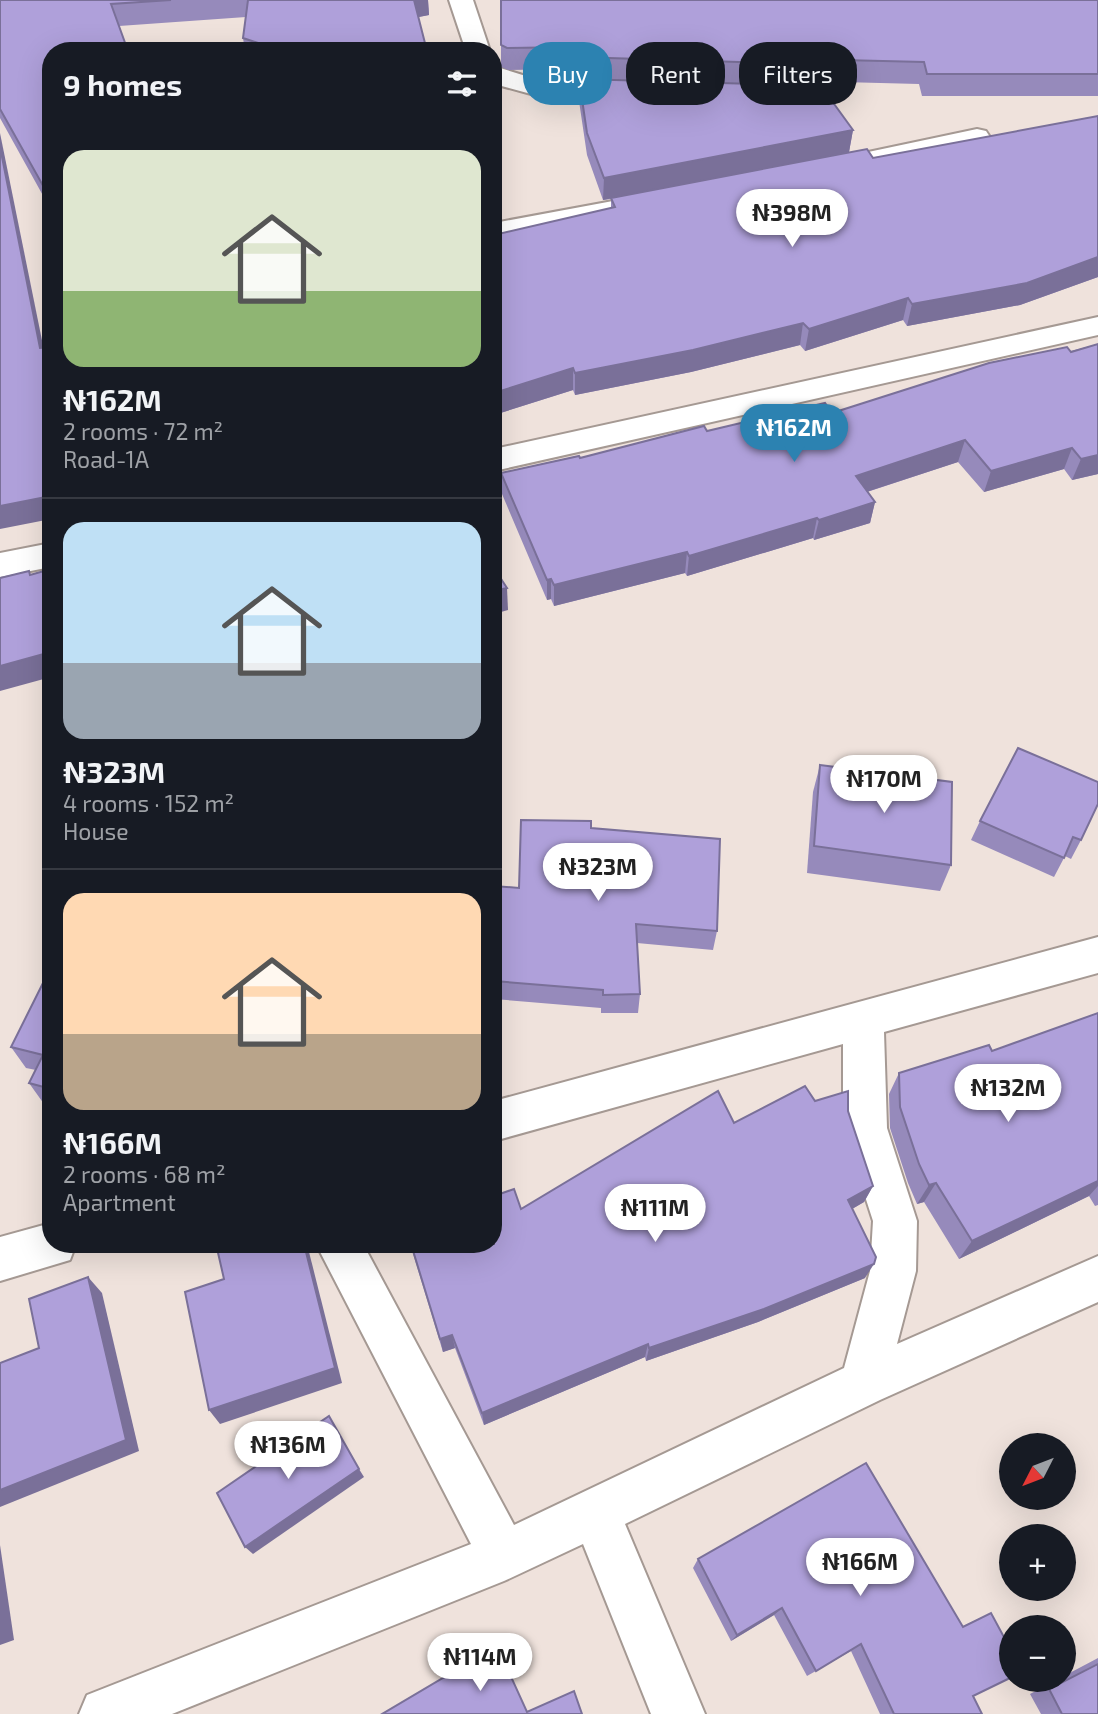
<!DOCTYPE html>
<meta charset="utf-8">
<style>
:root{--surface:#171b24;--page:#242831;--text:#f1f3f6;--muted:#9ea1a6;--line:#363941;--accent:#2c82b1}
body{margin:0;font-family:"Exo 2",sans-serif;background:var(--page);color:var(--text);height:100vh;display:flex;flex-direction:column;font-size:26px;white-space:nowrap}
*{box-sizing:border-box;margin:0}
p{font-size:23px;color:var(--muted)}
.icon{flex:none;width:38px;height:38px;fill:none;stroke:currentColor;stroke-width:2;stroke-linecap:round;stroke-linejoin:round}
.map{position:relative;flex:1;overflow:hidden}
.panel{position:absolute;left:42px;top:42px;width:460px;height:1211px;display:flex;flex-direction:column;background:var(--surface);border-radius:28px;box-shadow:0 7px 28px #0002}
.panel>*{flex:none}
.hud{position:absolute;left:523px;top:42px;width:469px;height:63px;display:flex;gap:14px}
.needle{width:46px;rotate:228deg}
.buttons{position:absolute;left:999px;top:1433px;display:grid;gap:14px}
.buttons a{display:grid;place-items:center;width:77px;height:77px;border-radius:50%;background:var(--surface);box-shadow:0 7px 28px #0002;font-size:35px}
.price{position:absolute;translate:-50% -60px;padding:0 16px;border-radius:24px;background:#fff;color:#222;font-size:23px;line-height:46px;filter:drop-shadow(0 2px 4px #0008)}
.price::after{content:'';position:absolute;left:50%;top:42px;width:21px;height:16px;margin-left:-10px;background:inherit;clip-path:polygon(0 0,100% 0,50% 100%)}
.price.selected{background:var(--accent);color:#fff}
ul{padding:0;list-style:none}
li{display:grid;align-content:center;gap:14px;height:371px;padding:0 21px}
li+li{border-top:2px solid var(--line)}
li span{display:grid;place-items:center;height:217px;border-radius:21px;color:#555}
li>.icon{margin-inline-start:auto}
span .icon{width:126px;height:126px;fill:#fffc;stroke-width:1}
li b{font-size:30px}
h2{display:flex;justify-content:space-between;align-items:center;height:84px;padding:0 21px;font-size:30px}
.tag{padding:0 24px;border-radius:28px;background:var(--surface);box-shadow:0 7px 28px #0002;font-size:24px;line-height:63px}
.tag.selected{background:var(--accent);color:#fff}
.map>svg:first-child{display:block}
.lines{fill:none;stroke-linecap:round;stroke-linejoin:round}
.street-casing{stroke:#a59993;stroke-width:4}
.street{fill:#fff;fill-rule:evenodd}
.wall{fill:#968abb}
.shaded-wall{fill:#7a7099}
.building{fill:#afa0da;stroke:#7a7099;stroke-width:2}
</style>
<div class="map">
<svg width="1098" height="1714" viewBox="0 0 1098 1714">
<rect width="100%" height="100%" fill="#efe2dc"/>
<g class="lines">
<defs>
<g id="street">
<path d="M449,0H473L490,51H466Z"/>
<path d="M494,66L542,81L632,84L641,87L645,92L641,97L632,100L542,97L494,84Z"/>
<path d="M977,129L986,131L990,137L986,143L863,169L854,167L850,161L854,155Z"/>
<path d="M629,198L639,200L643,206L639,212L494,239V223Z"/>
<path d="M1098,317V335L494,471V449Z"/>
<path d="M51,543V567L0,577V553Z"/>
<path d="M1098,937V973L884,1032L887,1128L917,1221L916,1271L897,1344L1098,1256V1302L880,1400L625,1524L705,1714H651L583,1544L504,1581L172,1714H79L87,1695L471,1544L316,1244H363L514,1525L844,1368L870,1271L873,1221L843,1128V1044L494,1141V1101Z"/>
<path d="M51,1223V1244H76L70,1260L0,1281V1237Z"/>
</g>
</defs>
<use href="#street" class="street-casing"/>
<use href="#street" class="street"/>
</g>
<g class="wall">
<path d="M0,0H428L429,15L418,17L427,51H245L243,38L246,17L119,26L51,51V210L0,118Z"/>
<path d="M1098,0V96H922L919,84L803,81L802,86L853,130L849,152L873,158L1098,116V277L1020,305L907,326L903,320L805,351L800,345L691,372L575,395L573,390L494,415V235L611,208V199L603,200L587,155L579,101V79H576L574,69L508,70L501,67V45Z"/>
<path d="M1098,344V474L1072,480L1064,469L984,492L958,462L867,492L875,502L870,523L814,540L813,538L687,576L685,573L554,606L551,599L547,600L502,494L501,473L580,458L707,431L832,413Z"/>
<path d="M1018,748L1081,840L1071,859L1065,856L1054,877L971,840L980,821Z"/>
<path d="M820,765L951,865L940,891L807,873L813,792Z"/>
<path d="M591,828L717,931L713,950L637,943L640,994L638,1013H601V1008L494,999V886L519,888Z"/>
<path d="M51,967V1106L44,1104L29,1083L36,1070L26,1068L11,1047Z"/>
<path d="M1098,1013V1205L1095,1206L1089,1196L959,1259L924,1202L917,1204L908,1183L890,1128L889,1094L899,1073L992,1051Z"/>
<path d="M815,1101L848,1111L873,1186L864,1202L852,1209L865,1278L758,1322L646,1361L645,1357L484,1425L455,1348L443,1352L410,1244H494L521,1209L734,1123Z"/>
<path d="M698,1559L963,1626L991,1613L973,1696L982,1714H880L851,1651L807,1676L774,1615L731,1641L693,1568Z"/>
<path d="M1098,1658V1714H1041L1030,1694L1057,1680H1064V1676Z"/>
</g>
<g class="shaded-wall">
<path d="M413,0H428L429,15L414,18Z"/>
<path d="M853,130L849,152L603,200L604,178Z"/>
<path d="M0,133L48,370L40,348L0,147Z"/>
<path d="M1098,257V277L1020,305L907,326L912,304Z"/>
<path d="M908,298L903,320L805,351L809,329Z"/>
<path d="M803,323L800,345L691,372L575,395V373Z"/>
<path d="M573,368V390L494,415V393Z"/>
<path d="M965,440L958,462L851,497L856,476Z"/>
<path d="M1072,448L1064,469L984,492L991,471Z"/>
<path d="M1098,455V474L1072,480L1081,459Z"/>
<path d="M51,496V519L0,529V506Z"/>
<path d="M875,502L870,523L814,540L819,520Z"/>
<path d="M817,518L813,538L687,576L689,556Z"/>
<path d="M687,552L685,573L554,606V585Z"/>
<path d="M551,579V599L547,600V580Z"/>
<path d="M507,588L508,610L494,614V591Z"/>
<path d="M51,652V677L0,691V666Z"/>
<path d="M1098,1181V1186L1089,1196L959,1259L972,1241Z"/>
<path d="M936,1183L924,1202L917,1204L929,1185Z"/>
<path d="M873,1186L864,1202L840,1216L848,1200Z"/>
<path d="M304,1244H307L342,1383L220,1424L209,1410Z"/>
<path d="M874,1264L865,1278L758,1322L646,1361L649,1348Z"/>
<path d="M88,1277L102,1293L139,1451L0,1507V1490Z"/>
<path d="M452,1335L455,1348L443,1352L440,1339Z"/>
<path d="M648,1344L645,1357L484,1425L482,1413Z"/>
<path d="M359,1469L364,1477L253,1554L245,1547Z"/>
<path d="M0,1545L14,1640L0,1645Z"/>
<path d="M782,1608L774,1615L731,1641L737,1635Z"/>
</g>
<g class="building">
<path d="M0,0H171L111,4L128,51H51V200L0,109Z"/>
<path d="M248,0H414L427,51H282L243,38Z"/>
<path d="M501,0H1098V74H927L924,62L801,59L805,64L576,57L575,47L507,48L501,45Z"/>
<path d="M579,79L821,86L853,130L604,178L587,133Z"/>
<path d="M1098,116V257L1027,283L912,304L908,298L809,329L803,323L693,350L575,373L573,368L494,393V235L615,207L611,198L867,149L873,158Z"/>
<path d="M0,147L40,348L51,347V496L0,506Z"/>
<path d="M1098,344V455L1081,459L1072,448L991,471L965,440L856,476L875,502L819,520L817,518L689,556L687,552L554,585L551,579L547,580L501,473L579,456L580,458L704,426L707,431L825,403L832,413L989,363L1067,347L1071,352Z"/>
<path d="M494,568L507,588L494,591Z"/>
<path d="M51,569V652L0,666V578L29,571L30,575Z"/>
<path d="M1018,748L1098,782V804L1081,840L1073,837L1064,858L980,821Z"/>
<path d="M820,765L952,782L951,865L814,846Z"/>
<path d="M521,820L591,821V828L720,839L717,931L636,924L640,994L603,995V990L494,981V886L519,888Z"/>
<path d="M51,967V1089L29,1083L43,1055L11,1047Z"/>
<path d="M1098,1013V1181L972,1241L936,1183L929,1185L919,1164L900,1107L899,1073L989,1045L992,1051Z"/>
<path d="M805,1086L815,1101L848,1091V1111L873,1186L848,1200L876,1257L874,1264L764,1309L649,1348L648,1344L482,1413L452,1335L440,1339L411,1244H494V1196L514,1189L521,1209L718,1091L734,1123Z"/>
<path d="M216,1244H304L335,1368L209,1410L185,1292L224,1279Z"/>
<path d="M88,1277L126,1440L0,1490V1363L39,1348L29,1299Z"/>
<path d="M329,1416L359,1469L245,1547L217,1493Z"/>
<path d="M866,1463L963,1627L991,1613L1012,1652V1677L973,1696L982,1714H894L861,1644L816,1671L782,1608L737,1635L698,1559Z"/>
<path d="M497,1646L527,1712L574,1691L582,1714H382Z"/>
<path d="M1098,1664V1714H1062L1049,1689Z"/>
</g>
</svg>
<div class="buttons">
<a><svg class="needle" viewBox="-14 -14 28 28"><path d="M0-13l5 13h-10z" fill="#e53935"/><path d="M0 13l5-13h-10z" fill="#9ea1a6"/></svg></a>
<a>+</a>
<a>−</a>
</div>
<b class="price" style="left:792px;top:249px">₦398M</b>
<b class="price selected" style="left:794px;top:464px">₦162M</b>
<b class="price" style="left:884px;top:815px">₦170M</b>
<b class="price" style="left:598px;top:903px">₦323M</b>
<b class="price" style="left:1008px;top:1124px">₦132M</b>
<b class="price" style="left:655px;top:1244px">₦111M</b>
<b class="price" style="left:288px;top:1481px">₦136M</b>
<b class="price" style="left:860px;top:1598px">₦166M</b>
<b class="price" style="left:480px;top:1693px">₦114M</b>
<div class="hud">
<a class="tag selected">Buy</a>
<a class="tag">Rent</a>
<a class="tag">Filters</a>
</div>
<section class="panel">
<h2>9 homes<svg class="icon" aria-label="filters" viewBox="0 0 24 24"><path d="M4 7h16M4 17h16"/><circle cx="9" cy="7" r="2"/><circle cx="15" cy="17" r="2"/></svg></h2>
<ul>
<li><span style="background:linear-gradient(#dfe7d0 65%,#8fb573 0)"><svg class="icon" aria-label="home" viewBox="0 0 24 24"><path d="M3 11l9-7 9 7M6 9v11h12V9"/></svg></span><div><b>₦162M</b><p>2 rooms · 72 m²</p><p>Road-1A</p></div></li>
<li><span style="background:linear-gradient(#bfe0f5 65%,#9aa5b1 0)"><svg class="icon" aria-label="home" viewBox="0 0 24 24"><path d="M3 11l9-7 9 7M6 9v11h12V9"/></svg></span><div><b>₦323M</b><p>4 rooms · 152 m²</p><p>House</p></div></li>
<li><span style="background:linear-gradient(#ffd9b3 65%,#b9a48a 0)"><svg class="icon" aria-label="home" viewBox="0 0 24 24"><path d="M3 11l9-7 9 7M6 9v11h12V9"/></svg></span><div><b>₦166M</b><p>2 rooms · 68 m²</p><p>Apartment</p></div></li>
</ul>
</section>
</div>
